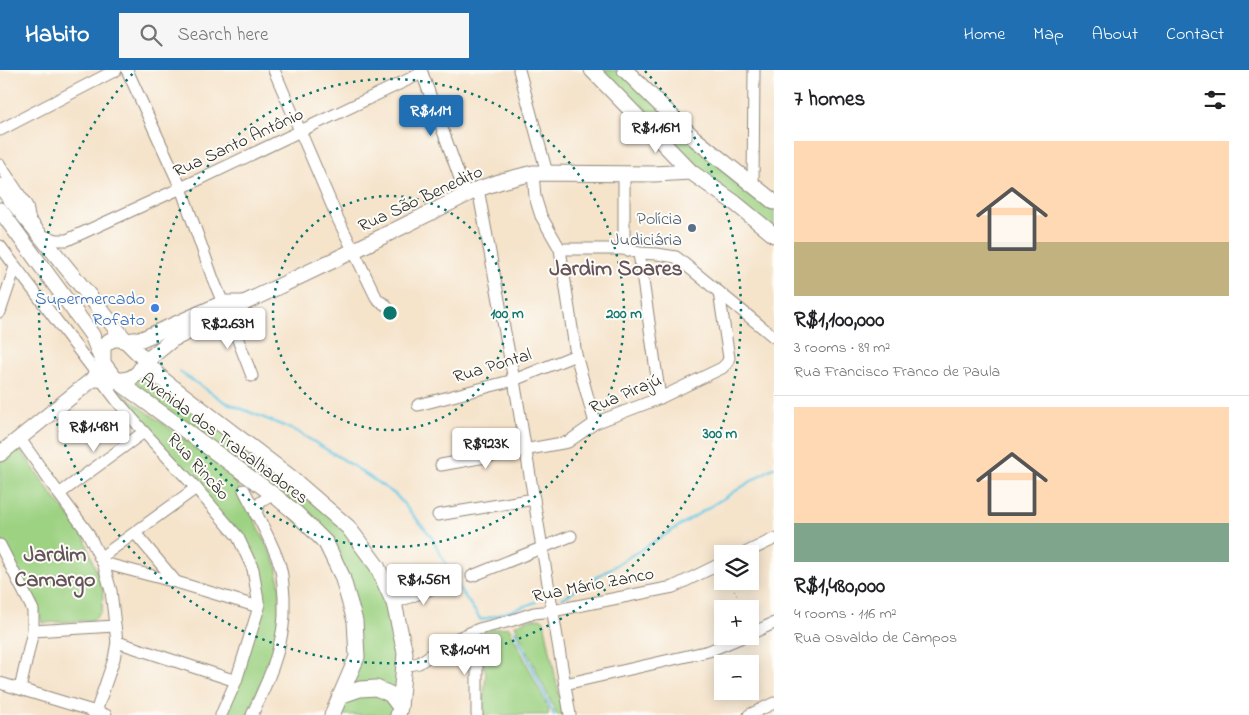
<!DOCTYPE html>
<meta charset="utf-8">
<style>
:root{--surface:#fff;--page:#f6f6f6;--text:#202124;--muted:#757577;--line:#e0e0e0;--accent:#1f6fb2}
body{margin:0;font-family:"Indie Flower",sans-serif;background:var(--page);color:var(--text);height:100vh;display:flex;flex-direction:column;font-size:19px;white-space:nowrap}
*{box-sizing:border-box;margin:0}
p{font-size:16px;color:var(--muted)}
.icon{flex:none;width:28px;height:28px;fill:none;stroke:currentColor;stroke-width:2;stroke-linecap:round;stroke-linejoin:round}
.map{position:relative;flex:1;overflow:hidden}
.sheet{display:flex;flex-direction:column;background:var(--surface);width:475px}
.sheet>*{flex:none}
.tools{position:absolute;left:714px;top:475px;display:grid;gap:10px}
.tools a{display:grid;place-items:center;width:45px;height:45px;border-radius:0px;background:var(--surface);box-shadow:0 2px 12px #0003;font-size:25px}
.price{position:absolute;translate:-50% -42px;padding:0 11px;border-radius:5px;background:#fff;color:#222;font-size:16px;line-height:32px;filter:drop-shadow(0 1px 2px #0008)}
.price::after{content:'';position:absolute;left:50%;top:30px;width:15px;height:11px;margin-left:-8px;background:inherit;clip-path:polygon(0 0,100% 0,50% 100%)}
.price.active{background:var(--accent);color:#fff}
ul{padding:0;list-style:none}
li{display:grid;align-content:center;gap:10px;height:265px;padding:0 20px}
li+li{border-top:1px solid var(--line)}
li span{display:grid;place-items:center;height:155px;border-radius:0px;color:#555}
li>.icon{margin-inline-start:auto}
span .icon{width:90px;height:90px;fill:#fffc;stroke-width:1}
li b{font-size:21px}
h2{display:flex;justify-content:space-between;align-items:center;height:60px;padding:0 20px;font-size:21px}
header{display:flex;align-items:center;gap:30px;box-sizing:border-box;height:70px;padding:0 25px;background:var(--accent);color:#fff}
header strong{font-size:24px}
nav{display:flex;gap:28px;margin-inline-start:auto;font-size:18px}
.search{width:350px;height:45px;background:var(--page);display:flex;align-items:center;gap:12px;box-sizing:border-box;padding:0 18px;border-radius:0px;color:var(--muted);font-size:19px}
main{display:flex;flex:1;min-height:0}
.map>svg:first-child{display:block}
.green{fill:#9dd282;stroke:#647e56}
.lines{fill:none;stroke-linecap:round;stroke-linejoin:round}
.stream{stroke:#65c6e3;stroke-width:2.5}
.minor-casing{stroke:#90877a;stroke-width:13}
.major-casing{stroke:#90877a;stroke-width:17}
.path{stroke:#90877a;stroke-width:1;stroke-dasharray:1 4;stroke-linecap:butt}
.minor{stroke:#fff;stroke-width:11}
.major{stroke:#fff;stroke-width:15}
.ring{fill:none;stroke:#0f766e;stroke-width:2.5;stroke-dasharray:2.5 5}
.service-dot{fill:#5c6f8a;stroke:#fdfcf7;stroke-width:2}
.shop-dot{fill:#3f7fe0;stroke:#fdfcf7;stroke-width:2}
.labels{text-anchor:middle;stroke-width:4;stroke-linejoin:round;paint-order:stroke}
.street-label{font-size:18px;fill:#2b2b2b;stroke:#fdfcf7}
.service-label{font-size:18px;fill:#4e5e75;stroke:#fdfcf7;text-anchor:end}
.shop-label{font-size:18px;fill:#366cbe;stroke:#fdfcf7;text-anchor:end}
.district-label{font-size:22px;font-weight:bold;fill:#65545b;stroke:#fdfcf7}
.centre{fill:#0f766e;stroke:#fdfcf7;stroke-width:2.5}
.ring-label{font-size:15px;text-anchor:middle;font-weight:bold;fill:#0f766e;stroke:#fdfcf7;stroke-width:4;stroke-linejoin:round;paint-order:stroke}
</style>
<header>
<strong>Habito</strong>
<div class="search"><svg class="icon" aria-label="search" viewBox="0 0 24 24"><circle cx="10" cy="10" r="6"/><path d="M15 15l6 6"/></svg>Search here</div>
<nav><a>Home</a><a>Map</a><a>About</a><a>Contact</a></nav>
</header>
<main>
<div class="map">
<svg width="774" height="645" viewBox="0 0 774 645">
<rect width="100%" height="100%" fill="#fdfcf7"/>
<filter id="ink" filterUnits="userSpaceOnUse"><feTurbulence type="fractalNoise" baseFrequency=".02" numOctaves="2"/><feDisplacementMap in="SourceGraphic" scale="10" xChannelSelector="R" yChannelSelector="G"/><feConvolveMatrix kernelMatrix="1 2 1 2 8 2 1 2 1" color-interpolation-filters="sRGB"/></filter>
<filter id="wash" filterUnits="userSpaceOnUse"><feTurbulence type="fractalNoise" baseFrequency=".0096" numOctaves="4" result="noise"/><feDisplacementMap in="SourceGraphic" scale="20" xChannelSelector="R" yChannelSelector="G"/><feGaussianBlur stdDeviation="1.12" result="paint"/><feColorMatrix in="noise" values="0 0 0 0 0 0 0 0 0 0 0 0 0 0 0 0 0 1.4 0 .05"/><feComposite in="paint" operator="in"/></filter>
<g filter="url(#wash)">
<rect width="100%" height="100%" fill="#f5e3ca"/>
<g class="green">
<path d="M597,0H621L774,136V160L708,109Z"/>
<path d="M145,301L346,459L375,498L400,573L399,629L352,618L359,587L334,482L128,315Z"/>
<path d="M106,312L220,395L236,409L240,420L276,494L280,518L277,572L249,645H224L261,541L251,486Z"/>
<path d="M18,376L53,426L83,463L103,521L102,541L94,550L42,553L38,538L0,468V391Z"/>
<path d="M539,548L542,549L544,551L563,645H557L515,555L527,550Z"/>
<path d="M509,557L549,640L548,645H482L486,604L478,568C485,558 498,559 509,557Z"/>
<path d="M363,622L390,628L395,645H335L340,634Z"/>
</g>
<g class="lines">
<g class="stream">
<path d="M180,302L225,332L296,361L349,393L396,425L431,466L455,512L481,550L505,543L536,532"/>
<path d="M563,528L774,397"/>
<path d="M515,561L554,645"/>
</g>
</g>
</g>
<g filter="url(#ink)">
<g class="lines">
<defs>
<g id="minor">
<path d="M127,0L181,118L213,209L223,233"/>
<path d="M274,0L337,147L376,227L379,231L386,235"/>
<path d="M421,0L466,125"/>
<path d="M519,0L547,103"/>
<path d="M0,60L116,0"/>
<path d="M0,95L27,136L30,152"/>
<path d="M533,103L535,127L541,146L560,179H624L639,183L657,184L676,187L774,267"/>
<path d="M753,116L754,0"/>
<path d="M478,119L514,310L570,645"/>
<path d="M40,165L57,170H67L181,118L422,3"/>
<path d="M0,176L118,332L144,362L196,418L238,467L253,499L259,537L236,611L221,645"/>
<path d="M560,179L576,285L595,353"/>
<path d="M624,179V105"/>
<path d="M639,183L660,328"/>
<path d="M0,242L15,197"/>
<path d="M228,244L252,306"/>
<path d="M418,335L514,310L576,285"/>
<path d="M20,369L59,424L88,463L100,488L103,493L111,521L117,572L114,589L96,642L94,645"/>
<path d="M441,395L568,372L595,353L660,328L722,298L727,293L729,288L719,222"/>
<path d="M244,420C256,444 272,470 280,496C283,506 283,517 284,527C284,533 284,540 284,546C282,581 266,615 252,645"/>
<path d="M59,424L144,362"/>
<path d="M256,445C259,430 261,431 274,425"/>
<path d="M438,445L534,429"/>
<path d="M135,463L176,512"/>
<path d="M0,475L33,540V561L20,619"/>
<path d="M743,484L774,469"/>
<path d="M100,488L196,418"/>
<path d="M103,493L176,512L259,537"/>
<path d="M472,506L571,466"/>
<path d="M394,533L444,514"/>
<path d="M33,561L115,556"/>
<path d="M469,564L477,589V645"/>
<path d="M750,564L774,553"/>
<path d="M117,572L236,611"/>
<path d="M404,596L419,593L451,571L479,559L510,551L534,543L552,541L673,517L722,493"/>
<path d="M0,613L106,645"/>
<path d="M565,614L709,581L745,566"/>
<path d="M749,645L774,633"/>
</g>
<g id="major">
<path d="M592,0L691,102L735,133L774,165"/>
<path d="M625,0L695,69L774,132"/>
<path d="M0,116L126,271L146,291L162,309L289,406L348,457L377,496L394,533L405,583L400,637L398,645"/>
<path d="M0,140L92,265L103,293L116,310L274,425L297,444L326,473L342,506L355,551L357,587L332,645"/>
<path d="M93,309L124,310L131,308L138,303L146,291L173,269L228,244L244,233L353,181L478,119L502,111L533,103L654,104L691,102"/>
<path d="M0,384L93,309L103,293V277L109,271L114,269H119L126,271L142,269L223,233H244"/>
<path d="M340,626L360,619L376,618L390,624L400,637"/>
</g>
</defs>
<use href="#minor" class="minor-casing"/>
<use href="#major" class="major-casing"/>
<path class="path" d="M730,511L743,539"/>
<use href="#minor" class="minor"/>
<use href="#major" class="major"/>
</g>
</g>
<g class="ring">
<circle cx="390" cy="243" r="117"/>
<circle cx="390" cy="243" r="234"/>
<path d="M645 1A351 351 0 1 1 135 1"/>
</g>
<circle class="service-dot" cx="692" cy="158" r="5"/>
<circle class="shop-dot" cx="155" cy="238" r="5"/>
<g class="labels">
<g class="street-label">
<text transform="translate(238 72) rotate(-25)" y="6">Rua Santo Antônio</text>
<text transform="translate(420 128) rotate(-25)" y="6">Rua São Benedito</text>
<text transform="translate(492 295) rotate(-17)" y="6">Rua Pontal</text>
<text transform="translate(625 323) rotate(-23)" y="6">Rua Pirajú</text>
<text transform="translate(225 368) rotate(37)" y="6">Avenida dos Trabalhadores</text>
<text transform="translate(199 396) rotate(48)" y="6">Rua Rincão</text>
<text transform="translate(593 514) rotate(-11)" y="6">Rua Mário Zanco</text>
</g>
<g class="service-label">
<text x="682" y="154">Polícia<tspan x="682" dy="21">Judiciária</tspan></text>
</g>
<g class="shop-label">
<text x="145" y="234">Supermercado<tspan x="145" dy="21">Rofato</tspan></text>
</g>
<g class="district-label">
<text x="616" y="205">Jardim Soares</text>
<text x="55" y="491">Jardim<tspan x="55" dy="25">Camargo</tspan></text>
</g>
</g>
<circle cx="390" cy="243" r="8" class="centre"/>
<g class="ring-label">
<text x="507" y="248">100 m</text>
<text x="624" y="248">200 m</text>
<text x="720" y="368">300 m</text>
</g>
</svg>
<div class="tools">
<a><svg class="icon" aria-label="layers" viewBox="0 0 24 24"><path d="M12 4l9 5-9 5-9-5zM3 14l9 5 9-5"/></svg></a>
<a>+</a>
<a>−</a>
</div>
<b class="price active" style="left:431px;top:67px">R$1.1M</b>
<b class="price" style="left:656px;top:84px">R$1.16M</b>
<b class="price" style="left:228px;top:280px">R$2.63M</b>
<b class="price" style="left:94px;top:383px">R$1.48M</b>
<b class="price" style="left:486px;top:400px">R$923K</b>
<b class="price" style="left:424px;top:536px">R$1.56M</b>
<b class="price" style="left:465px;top:606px">R$1.04M</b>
</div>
<section class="sheet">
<h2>7 homes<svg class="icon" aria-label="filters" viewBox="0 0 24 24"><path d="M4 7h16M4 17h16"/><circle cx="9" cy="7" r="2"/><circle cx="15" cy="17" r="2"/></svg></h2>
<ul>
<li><span style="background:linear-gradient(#ffd9b3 65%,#c2b280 0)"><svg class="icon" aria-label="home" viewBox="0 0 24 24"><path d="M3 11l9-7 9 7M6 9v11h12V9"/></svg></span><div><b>R$1,100,000</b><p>3 rooms · 89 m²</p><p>Rua Francisco Franco de Paula</p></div></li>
<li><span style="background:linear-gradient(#ffd9b3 75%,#7fa58c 0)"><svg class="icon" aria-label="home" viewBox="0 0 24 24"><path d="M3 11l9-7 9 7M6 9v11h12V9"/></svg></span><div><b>R$1,480,000</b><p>4 rooms · 116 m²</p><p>Rua Osvaldo de Campos</p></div></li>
</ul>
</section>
</main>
